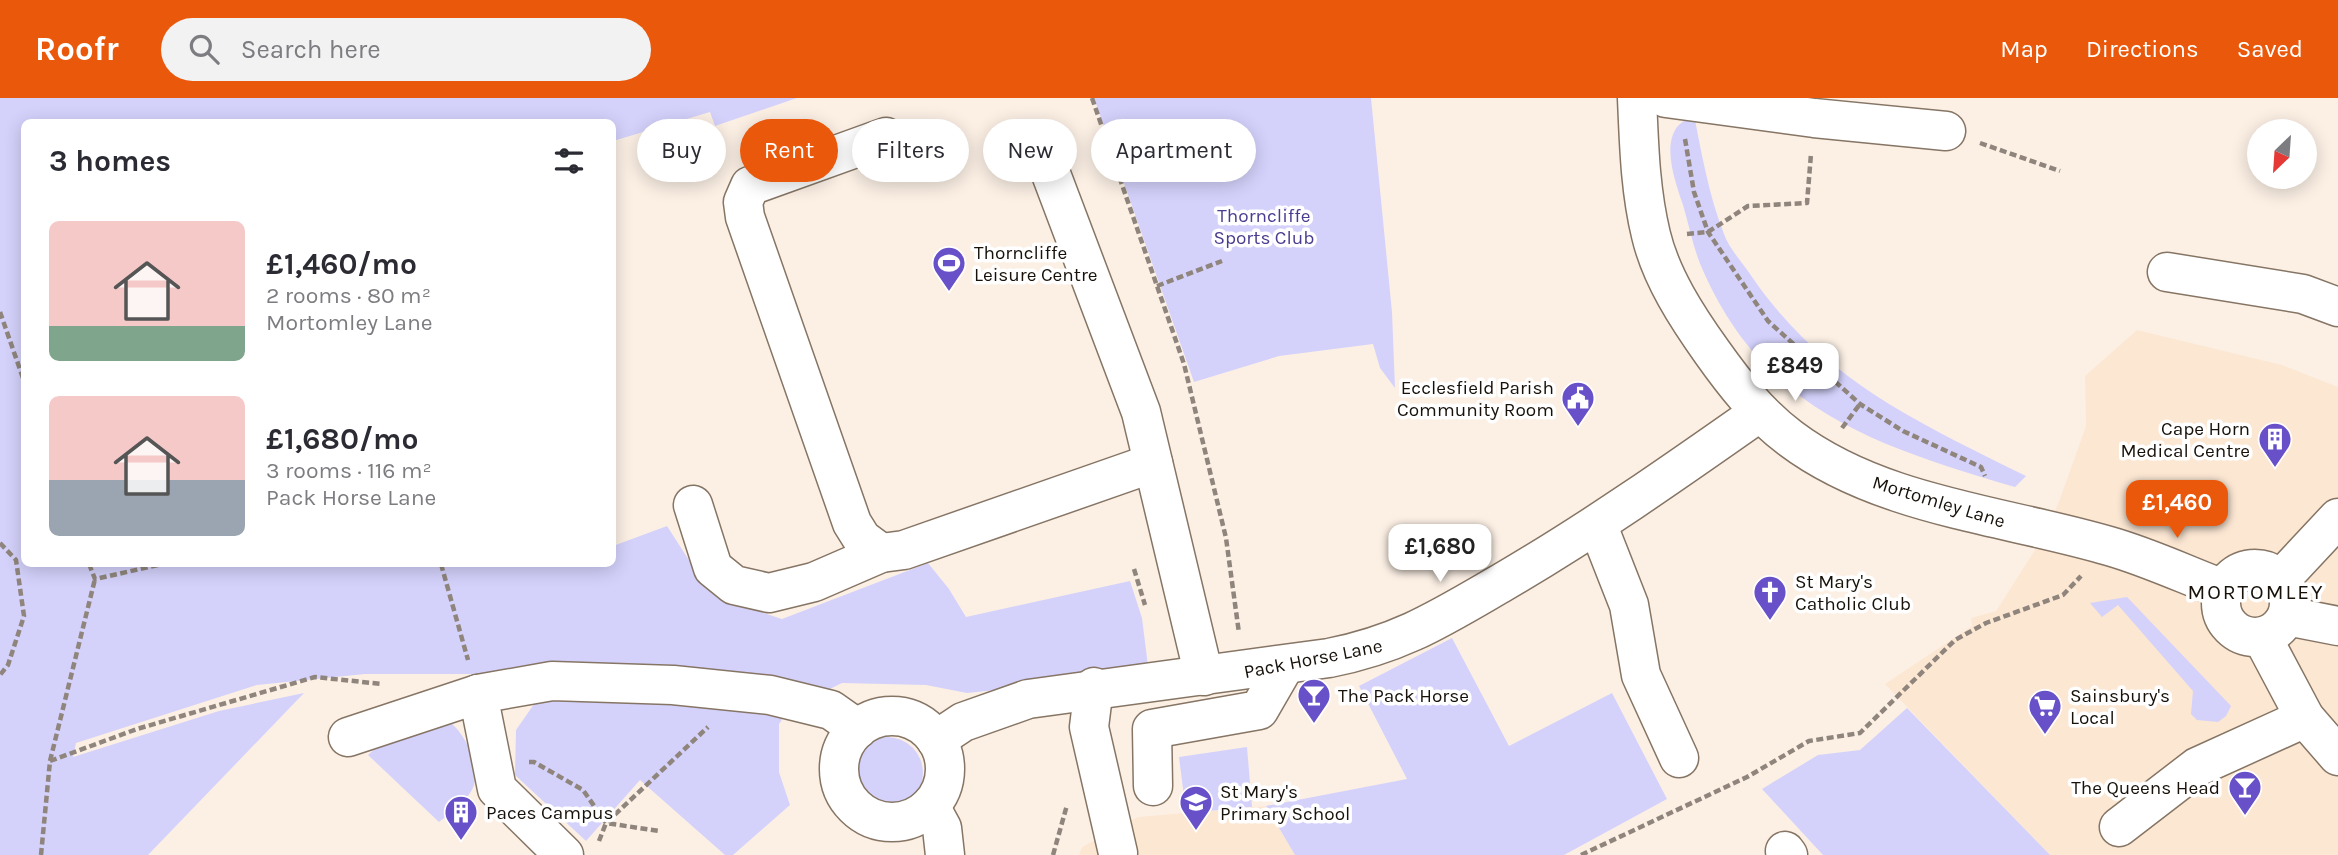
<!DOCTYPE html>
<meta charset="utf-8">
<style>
:root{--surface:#fff;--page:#f2f2f3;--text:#2b2b33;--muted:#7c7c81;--accent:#ea580c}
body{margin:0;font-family:Karla,sans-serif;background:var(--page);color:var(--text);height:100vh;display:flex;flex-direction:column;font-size:26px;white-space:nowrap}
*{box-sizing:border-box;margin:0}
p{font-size:23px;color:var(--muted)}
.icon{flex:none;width:38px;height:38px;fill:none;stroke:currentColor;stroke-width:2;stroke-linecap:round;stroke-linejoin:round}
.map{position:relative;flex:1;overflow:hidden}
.drawer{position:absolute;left:21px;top:21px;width:595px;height:448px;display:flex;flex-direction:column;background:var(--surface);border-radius:10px;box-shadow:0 4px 18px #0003}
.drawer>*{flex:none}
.top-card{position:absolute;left:637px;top:21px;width:665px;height:63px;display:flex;gap:14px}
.needle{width:46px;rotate:205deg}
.controls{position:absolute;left:2247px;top:21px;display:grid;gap:14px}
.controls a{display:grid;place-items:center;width:70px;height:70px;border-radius:50%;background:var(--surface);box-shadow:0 4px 18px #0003;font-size:35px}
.price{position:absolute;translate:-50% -60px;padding:0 16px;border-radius:14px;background:#fff;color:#222;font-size:23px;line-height:46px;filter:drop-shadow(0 2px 4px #0008)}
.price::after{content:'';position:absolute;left:50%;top:42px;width:21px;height:16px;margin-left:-10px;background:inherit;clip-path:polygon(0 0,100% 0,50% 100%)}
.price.current{background:var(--accent);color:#fff}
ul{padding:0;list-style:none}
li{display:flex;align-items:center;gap:21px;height:175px;padding:0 28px}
li span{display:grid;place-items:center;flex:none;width:196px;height:140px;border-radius:10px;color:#555}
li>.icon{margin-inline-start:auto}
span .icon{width:84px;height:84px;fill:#fffc;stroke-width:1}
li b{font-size:30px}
h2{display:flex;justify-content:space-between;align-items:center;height:84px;padding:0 28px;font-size:30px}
.chip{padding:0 24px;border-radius:32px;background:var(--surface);box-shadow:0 4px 18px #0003;font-size:24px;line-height:63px}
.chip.current{background:var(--accent);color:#fff}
header{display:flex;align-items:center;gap:42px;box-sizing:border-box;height:98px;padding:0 35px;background:var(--accent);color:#fff}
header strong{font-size:33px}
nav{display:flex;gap:38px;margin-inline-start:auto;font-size:24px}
.search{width:490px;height:63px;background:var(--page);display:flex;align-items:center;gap:18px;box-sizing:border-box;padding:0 24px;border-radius:38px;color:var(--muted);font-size:26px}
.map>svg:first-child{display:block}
.built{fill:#fce7d3}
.green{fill:#d4d2fb}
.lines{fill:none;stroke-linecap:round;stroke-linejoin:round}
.minor-casing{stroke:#867564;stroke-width:41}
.path{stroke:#8f857c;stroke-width:4.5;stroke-dasharray:7 3.5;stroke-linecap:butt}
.minor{stroke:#fff;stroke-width:38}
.labels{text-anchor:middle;stroke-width:7;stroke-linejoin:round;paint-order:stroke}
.park-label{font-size:19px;fill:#4b3c90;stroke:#fff}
.poi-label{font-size:19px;fill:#17110a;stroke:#fff;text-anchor:start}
.street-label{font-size:19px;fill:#17110a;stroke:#fff}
.neighbourhood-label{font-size:21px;letter-spacing:2px;fill:#17110a;stroke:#fff}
</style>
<header>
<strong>Roofr</strong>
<div class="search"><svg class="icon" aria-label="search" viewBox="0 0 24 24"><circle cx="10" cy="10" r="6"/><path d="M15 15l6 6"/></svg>Search here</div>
<nav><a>Map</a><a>Directions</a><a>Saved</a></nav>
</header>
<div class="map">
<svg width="2338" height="757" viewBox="0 0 2338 757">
<rect width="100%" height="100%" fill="#fcf0e5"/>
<g class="built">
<path d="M2137,232L2282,267L2338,289V757H2050L1885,586L1972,528L1971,520L1996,513L2047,433L2061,398L2086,328L2085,278Z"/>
<path d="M1266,708L1295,757H1079L1082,749L1138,719Z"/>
</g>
<g class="green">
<path d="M0,0H797L715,28L710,14L613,43L612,24H24V466H612L613,448L667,428L694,470L733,505L782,521L928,465L949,491L966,519L1130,483L1142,520L1149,576L967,595L926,587L842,585L789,611L779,626V674L790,707L733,757H725L640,682L586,743L515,677L516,632L555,576H365L257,587L76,645L73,659L219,613L304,595L148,757H0Z"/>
<path d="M1094,0H1371L1392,214L1395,290L1380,270L1373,246L1279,258L1194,284Z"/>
<path d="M1694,17C1702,57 1709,98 1724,136C1729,150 1741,163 1750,176C1821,281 1916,323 2026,378L2015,389C1875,347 1763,313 1701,168C1693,149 1689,127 1683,107C1676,86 1662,49 1677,29C1681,24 1689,20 1694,17Z"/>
<path d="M2127,499L2231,608L2226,618L2218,624L2197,622L2191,616L2193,593L2118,507L2102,519L2090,505Z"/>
<path d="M1452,540L1509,648L1612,595L1667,701L1564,757H1295L1266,708L1407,681L1359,588Z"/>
<path d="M1907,610L2050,757H1823L1762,691L1818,657L1860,652Z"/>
<path d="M447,622C464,633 480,665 474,687C469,702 451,715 439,724L368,657L378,648Z"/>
<circle cx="887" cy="675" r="36"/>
<path d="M1247,649L1252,709L1186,715L1179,659Z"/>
</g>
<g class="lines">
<defs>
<g id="minor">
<path d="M1637,0C1639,46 1640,92 1651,137C1661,179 1687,219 1712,254C1734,285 1759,317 1790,340C1880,408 2004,417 2109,448C2148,459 2186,477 2223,491"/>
<path d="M1666,0L1814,20L1946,33"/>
<path d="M886,39L750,88L743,104L745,119L852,425L862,441L881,455L904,452L1153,365"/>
<path d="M1051,76L1141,314L1204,578"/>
<path d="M2167,174L2303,196L2338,209"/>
<path d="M693,407L713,470L734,487L769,495L814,484L881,455"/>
<path d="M1598,428L1629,507L1641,577L1679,660"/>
<circle cx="2255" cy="505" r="34"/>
<path d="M2280,482L2338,420"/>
<path d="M2287,518L2338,528"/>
<path d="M2262,539L2305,620L2338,658"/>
<path d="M1094,589L1089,629L1118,755"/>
<path d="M478,596L497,691L564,757"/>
<circle cx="892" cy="671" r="53"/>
<path d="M348,639L478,596L552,583L673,587L770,597L831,612L858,631"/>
<path d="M936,642L963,624L1028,601L1329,560C1401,546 1441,520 1503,484C1592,432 1676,373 1760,314"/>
<path d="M1153,688L1152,631L1259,612L1285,567"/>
<path d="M930,708L942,730L945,757"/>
<path d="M2119,729L2197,669L2305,620"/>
<path d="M1785,753L1788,757"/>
</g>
</defs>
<use href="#minor" class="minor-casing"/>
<g class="path">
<path d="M1092,0L1184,266L1226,440L1239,535"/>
<path d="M1685,41L1694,94L1708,134L1768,223L1860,306L1903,333L1981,369L1985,378"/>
<path d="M1980,45L2060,73"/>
<path d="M1687,136L1708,134L1748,108L1807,105L1811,56"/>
<path d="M1157,188L1222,163"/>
<path d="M0,214L24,283"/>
<path d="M1842,330L1860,306"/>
<path d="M0,445L16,462L24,518L8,567L0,577"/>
<path d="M89,466L95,481L163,466"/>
<path d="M441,466L468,562"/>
<path d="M1134,471L1145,507"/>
<path d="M50,663L137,631L315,579L382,586"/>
<path d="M529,664H534L583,692L606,725L659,733"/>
<path d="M599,743L606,725L708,629"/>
<path d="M41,757L50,663L95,481"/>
<path d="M1053,757L1067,707"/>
<path d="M1581,757L1747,679L1809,643L1860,635L1955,542L1986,525L2063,497L2081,478"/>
</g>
<use href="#minor" class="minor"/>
</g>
<defs>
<symbol id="stadium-pin" viewBox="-11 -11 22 30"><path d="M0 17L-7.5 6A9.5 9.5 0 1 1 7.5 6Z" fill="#6850c9" stroke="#fff"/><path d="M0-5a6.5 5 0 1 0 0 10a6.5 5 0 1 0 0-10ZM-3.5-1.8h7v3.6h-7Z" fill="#fff"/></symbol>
<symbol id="civic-pin" viewBox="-11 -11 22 30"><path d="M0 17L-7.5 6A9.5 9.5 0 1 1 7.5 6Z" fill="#6850c9" stroke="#fff"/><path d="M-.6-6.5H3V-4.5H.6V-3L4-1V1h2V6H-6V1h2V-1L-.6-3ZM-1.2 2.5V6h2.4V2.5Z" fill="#fff"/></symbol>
<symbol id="building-pin" viewBox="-11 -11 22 30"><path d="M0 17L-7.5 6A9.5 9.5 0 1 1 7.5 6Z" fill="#6850c9" stroke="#fff"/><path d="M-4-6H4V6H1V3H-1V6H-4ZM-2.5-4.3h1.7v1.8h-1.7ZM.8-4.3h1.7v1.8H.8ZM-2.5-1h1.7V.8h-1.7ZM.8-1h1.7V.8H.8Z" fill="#fff"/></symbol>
<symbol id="church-pin" viewBox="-11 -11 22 30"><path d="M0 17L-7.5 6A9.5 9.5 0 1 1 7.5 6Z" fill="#6850c9" stroke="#fff"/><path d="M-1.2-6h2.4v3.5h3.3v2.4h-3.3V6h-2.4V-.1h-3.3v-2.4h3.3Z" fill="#fff"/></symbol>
<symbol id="bar-pin" viewBox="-11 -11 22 30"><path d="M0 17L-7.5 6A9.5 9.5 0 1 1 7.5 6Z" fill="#6850c9" stroke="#fff"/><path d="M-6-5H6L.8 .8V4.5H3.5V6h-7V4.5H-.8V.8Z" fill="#fff"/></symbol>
<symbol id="supermarket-pin" viewBox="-11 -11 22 30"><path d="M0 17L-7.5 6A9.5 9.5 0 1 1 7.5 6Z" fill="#6850c9" stroke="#fff"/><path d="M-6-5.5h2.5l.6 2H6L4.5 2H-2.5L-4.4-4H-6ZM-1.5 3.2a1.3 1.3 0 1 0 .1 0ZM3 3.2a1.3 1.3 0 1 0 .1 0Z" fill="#fff"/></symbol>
<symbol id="school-pin" viewBox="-11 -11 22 30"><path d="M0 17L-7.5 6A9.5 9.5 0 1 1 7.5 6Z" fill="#6850c9" stroke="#fff"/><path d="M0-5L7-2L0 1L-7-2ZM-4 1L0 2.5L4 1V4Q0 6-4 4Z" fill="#fff"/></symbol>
</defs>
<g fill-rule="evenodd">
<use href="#stadium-pin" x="930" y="146" width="38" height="52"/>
<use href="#civic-pin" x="1559" y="281" width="38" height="52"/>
<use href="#building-pin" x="2256" y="322" width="38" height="52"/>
<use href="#church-pin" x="1751" y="475" width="38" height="52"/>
<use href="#bar-pin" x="1295" y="578" width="38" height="52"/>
<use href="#supermarket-pin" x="2026" y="589" width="38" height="52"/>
<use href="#bar-pin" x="2226" y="670" width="38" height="52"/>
<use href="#school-pin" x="1177" y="685" width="38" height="52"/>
<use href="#building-pin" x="442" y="695" width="38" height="52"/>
</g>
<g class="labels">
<g class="park-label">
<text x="1264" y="124">Thorncliffe<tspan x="1264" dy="22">Sports Club</tspan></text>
</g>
<g class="poi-label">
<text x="974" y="161">Thorncliffe<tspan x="974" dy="22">Leisure Centre</tspan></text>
<text x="1554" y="296" text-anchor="end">Ecclesfield Parish<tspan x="1554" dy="22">Community Room</tspan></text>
<text x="2250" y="337" text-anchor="end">Cape Horn<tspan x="2250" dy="22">Medical Centre</tspan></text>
<text x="1795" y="490">St Mary's<tspan x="1795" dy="22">Catholic Club</tspan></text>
<text x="1338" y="604">The Pack Horse</text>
<text x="2070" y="604">Sainsbury's<tspan x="2070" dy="22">Local</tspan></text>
<text x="2220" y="696" text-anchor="end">The Queens Head</text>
<text x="1220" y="700">St Mary's<tspan x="1220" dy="22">Primary School</tspan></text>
<text x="486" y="721">Paces Campus</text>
</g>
<g class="street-label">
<text transform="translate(1939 403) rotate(17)" y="7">Mortomley Lane</text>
<text transform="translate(1313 560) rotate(-11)" y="7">Pack Horse Lane</text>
</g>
<g class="neighbourhood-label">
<text x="2256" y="501">MORTOMLEY</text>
</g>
</g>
</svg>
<div class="controls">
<a><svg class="needle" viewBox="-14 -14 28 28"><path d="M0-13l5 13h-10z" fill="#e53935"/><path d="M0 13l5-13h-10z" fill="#7c7c81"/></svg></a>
</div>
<b class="price" style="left:1795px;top:305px">£849</b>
<b class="price current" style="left:2177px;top:442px">£1,460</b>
<b class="price" style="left:1440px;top:486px">£1,680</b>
<div class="top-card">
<a class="chip">Buy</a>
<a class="chip current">Rent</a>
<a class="chip">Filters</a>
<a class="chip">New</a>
<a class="chip">Apartment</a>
</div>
<section class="drawer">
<h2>3 homes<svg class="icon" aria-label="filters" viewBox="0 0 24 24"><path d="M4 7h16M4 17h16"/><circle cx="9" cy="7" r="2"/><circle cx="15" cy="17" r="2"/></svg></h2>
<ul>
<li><span style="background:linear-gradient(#f6c9c9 75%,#7fa58c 0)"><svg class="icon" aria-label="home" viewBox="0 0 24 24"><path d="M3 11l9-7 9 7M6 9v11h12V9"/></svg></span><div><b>£1,460/mo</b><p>2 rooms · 80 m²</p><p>Mortomley Lane</p></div></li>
<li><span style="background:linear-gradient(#f6c9c9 60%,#9aa5b1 0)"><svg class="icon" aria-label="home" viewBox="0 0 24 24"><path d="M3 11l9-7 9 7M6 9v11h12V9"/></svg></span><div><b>£1,680/mo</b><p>3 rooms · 116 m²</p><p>Pack Horse Lane</p></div></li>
</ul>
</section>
</div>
